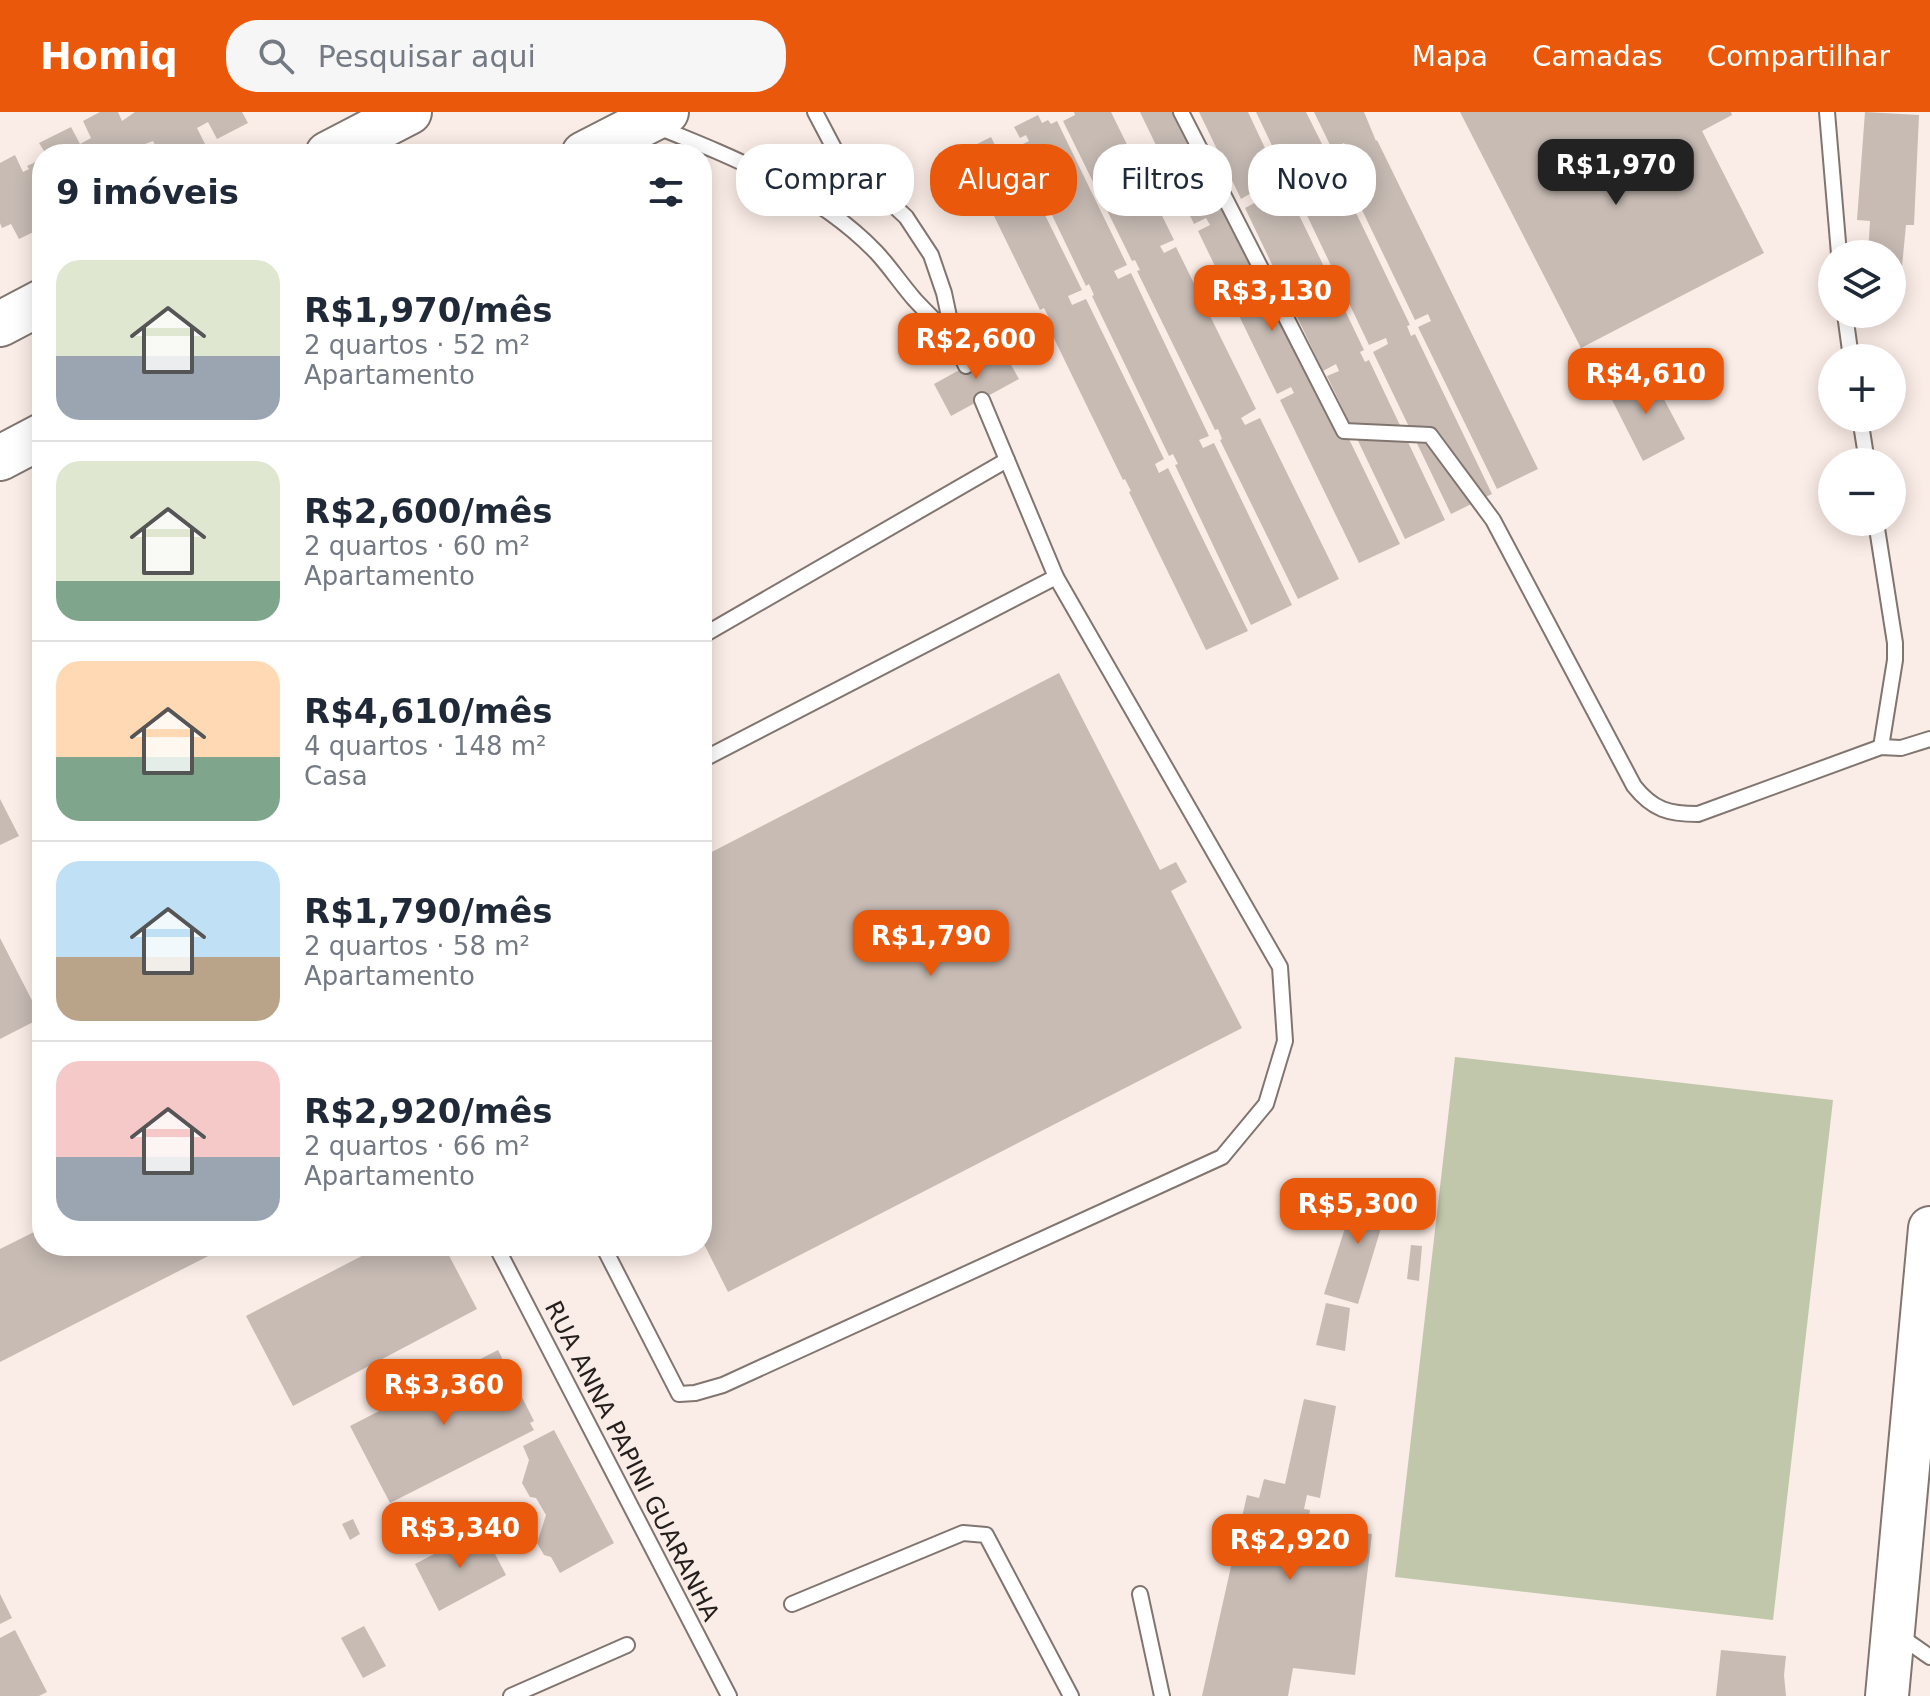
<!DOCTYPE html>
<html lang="pt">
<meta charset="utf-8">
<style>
:root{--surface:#fff;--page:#f6f6f7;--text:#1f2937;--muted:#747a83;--line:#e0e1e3;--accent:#ea580c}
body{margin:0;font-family:"DejaVu Sans",sans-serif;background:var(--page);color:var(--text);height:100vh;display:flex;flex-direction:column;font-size:30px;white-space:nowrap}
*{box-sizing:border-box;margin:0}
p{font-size:26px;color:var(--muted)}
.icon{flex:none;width:44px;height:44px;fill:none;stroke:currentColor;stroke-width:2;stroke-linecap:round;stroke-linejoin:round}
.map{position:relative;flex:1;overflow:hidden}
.sheet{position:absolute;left:32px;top:32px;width:680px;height:1112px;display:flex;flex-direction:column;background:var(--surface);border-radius:32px;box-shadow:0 4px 20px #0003}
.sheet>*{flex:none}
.hud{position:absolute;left:736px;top:32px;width:760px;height:72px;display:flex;gap:16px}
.fabs{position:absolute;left:1818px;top:128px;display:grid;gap:16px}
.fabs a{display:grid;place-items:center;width:88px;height:88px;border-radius:50%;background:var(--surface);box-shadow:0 4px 20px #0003;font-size:40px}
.price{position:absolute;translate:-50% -68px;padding:0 18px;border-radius:16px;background:var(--accent);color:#fff;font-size:26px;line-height:52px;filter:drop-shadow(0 2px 4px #0008)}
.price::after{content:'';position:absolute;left:50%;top:48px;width:24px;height:18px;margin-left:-12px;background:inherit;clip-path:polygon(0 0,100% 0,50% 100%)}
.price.selected{background:#222;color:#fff}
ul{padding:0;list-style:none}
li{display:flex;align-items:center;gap:24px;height:200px;padding:0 24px}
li+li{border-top:2px solid var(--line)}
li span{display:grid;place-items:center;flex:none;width:224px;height:160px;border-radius:24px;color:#555}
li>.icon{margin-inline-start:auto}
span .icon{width:96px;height:96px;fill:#fffc;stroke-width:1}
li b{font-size:34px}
h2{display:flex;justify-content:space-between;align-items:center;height:96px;padding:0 24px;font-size:34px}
.chip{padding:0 28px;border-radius:32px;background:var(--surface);box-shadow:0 4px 20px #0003;font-size:28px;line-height:72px}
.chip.selected{background:var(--accent);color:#fff}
header{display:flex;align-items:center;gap:48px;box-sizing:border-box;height:112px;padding:0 40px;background:var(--accent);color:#fff}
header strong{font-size:38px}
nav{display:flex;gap:44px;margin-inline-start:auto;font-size:28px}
.search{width:560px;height:72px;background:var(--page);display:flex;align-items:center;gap:20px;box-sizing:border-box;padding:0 28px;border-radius:32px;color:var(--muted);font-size:30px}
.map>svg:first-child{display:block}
.green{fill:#c1c7aa}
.building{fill:#c7bbb4}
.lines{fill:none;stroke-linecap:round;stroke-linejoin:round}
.lane-casing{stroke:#817570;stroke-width:18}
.secondary-casing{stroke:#817570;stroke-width:46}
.primary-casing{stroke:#817570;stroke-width:48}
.lane{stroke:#fff;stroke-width:14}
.secondary{stroke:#fff;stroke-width:42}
.primary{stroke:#fff;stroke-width:44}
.labels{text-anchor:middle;stroke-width:7;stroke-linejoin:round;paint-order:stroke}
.street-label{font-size:24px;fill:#241f1d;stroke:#faece6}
</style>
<header>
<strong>Homiq</strong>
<div class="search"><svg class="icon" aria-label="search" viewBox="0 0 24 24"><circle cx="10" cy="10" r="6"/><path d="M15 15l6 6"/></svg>Pesquisar aqui</div>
<nav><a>Mapa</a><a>Camadas</a><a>Compartilhar</a></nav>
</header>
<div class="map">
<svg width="1930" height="1584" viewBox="0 0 1930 1584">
<rect width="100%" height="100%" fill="#faece6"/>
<path class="green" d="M1455,945L1833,988L1773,1508L1395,1465Z"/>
<g class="building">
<path d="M100,0H118L122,9L135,0H242L248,11L217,27L208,10L197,16L205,32L186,42H171L166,32L157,37L153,29L145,32L149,41L146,42H46L39,31L71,15L80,32L91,26L83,9Z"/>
<path d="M1074,0H1111L1174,128L1160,134L1164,141L1176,135L1256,297L1241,306L1245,313L1260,306L1339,467L1298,487L1220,328L1222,327L1218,317L1215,318L1137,159L1140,158L1135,148L1132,149L1063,9L1075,3Z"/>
<path d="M1140,0H1190L1400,432L1359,451L1280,288L1294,281L1291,275L1277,282L1198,119L1210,113L1206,106L1194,112Z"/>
<path d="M1199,0H1248L1280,68L1277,69L1283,80L1287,78L1364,238L1360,240L1365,250L1369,248L1445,408L1405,427L1327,264L1339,259L1336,252L1323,259L1245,96L1258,89L1253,80L1241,87Z"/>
<path d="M1256,0H1306L1327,42L1324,43L1329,53L1332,51L1410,213L1407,214L1411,224L1415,222L1492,382L1451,402L1373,240L1388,232L1386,226L1369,233L1291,70L1305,63L1301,55L1286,63Z"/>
<path d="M1314,0H1364L1376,29L1377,28L1538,357L1497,377L1418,215L1431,209L1428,202L1415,208L1336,44L1348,39L1344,31L1332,37Z"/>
<path d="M1460,0H1731L1732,3L1702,19L1764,141L1581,236Z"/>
<path d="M1865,0L1919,3L1914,113H1906L1898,196H1892V142H1868L1870,109L1857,108Z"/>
<path d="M1038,3L1042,11L1048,8L1051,12L1057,9L1127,153L1114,159L1118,167L1131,161L1209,324L1199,328L1203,336L1214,331L1292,493L1251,513L1175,353L1178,352L1173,342L1169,344L1092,184L1094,183L1089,172L1086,174L1019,34L1029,29L1026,23L1020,26L1014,15Z"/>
<path d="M991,25L997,37L1004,34L1005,37L1011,34L1082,178L1068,184L1072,193L1086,187L1164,347L1155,352L1159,361L1168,356L1248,519L1206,538L1129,380L1131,379L1125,367L1123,368L1046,210L1050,208L1044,196L1040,198L972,59L983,54L980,48L974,51L967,37Z"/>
<path d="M15,43L23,60L29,57L27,54L42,47V116L19,127L11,112L2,116L0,111V51Z"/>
<path d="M1001,235L1019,267L951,304L934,272Z"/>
<path d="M1649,259L1685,327L1643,349L1608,280Z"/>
<path d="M1059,561L1160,758L1176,750L1187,770L1171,779L1242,916L728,1180L702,1128V745Z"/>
<path d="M0,687L19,724L0,733Z"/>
<path d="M0,826L41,906L0,927Z"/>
<path d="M1388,1072L1394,1073L1358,1192L1324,1182L1353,1091Z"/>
<path d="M42,1116V1134H228L0,1250V1137Z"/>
<path d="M1411,1133L1422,1134L1419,1169L1407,1167Z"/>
<path d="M381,1134H444L477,1197L293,1294L246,1204Z"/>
<path d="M1326,1191L1350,1196L1345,1239L1316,1233Z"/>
<path d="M498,1238L534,1309L530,1311L534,1318L390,1391L350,1314Z"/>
<path d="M1304,1287L1336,1294L1320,1386L1307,1383L1304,1397L1310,1398L1308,1410L1302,1409L1298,1431H1303L1305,1414L1372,1422L1355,1563L1293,1556L1288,1584H1202L1247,1383L1259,1386L1264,1367L1285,1372Z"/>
<path d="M554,1318L614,1431L560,1461L551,1445L544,1443L537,1431L546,1403L536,1386L530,1385L522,1371L529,1348L523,1334Z"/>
<path d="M353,1407L360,1422L350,1428L342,1412Z"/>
<path d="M482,1417L506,1463L439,1499L415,1452Z"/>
<path d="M0,1482L12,1506L0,1512Z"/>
<path d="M364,1514L386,1554L363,1566L341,1526Z"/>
<path d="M15,1518L47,1580L39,1584H0V1526Z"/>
<path d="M1721,1538L1786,1544L1784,1563L1786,1584H1716Z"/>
</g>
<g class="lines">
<defs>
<g id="lane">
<path d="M815,0L836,40L906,105L931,143L944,181L954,228L966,254"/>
<path d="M1181,0L1344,319L1430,323L1493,408L1634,674C1653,698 1669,702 1698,702L1881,635L1901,636L1930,627"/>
<path d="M1827,0L1839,142"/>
<path d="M658,15C735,46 817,79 876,140C890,155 901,172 915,188C927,201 941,214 954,228"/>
<path d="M1845,202L1851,246"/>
<path d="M1860,306L1867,350"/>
<path d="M1876,410L1895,531V548L1881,635"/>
<path d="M702,524L1007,348"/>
<path d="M702,648L1056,465"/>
<path d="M496,1134L729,1584"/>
<path d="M603,1134L679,1282L695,1281L723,1273L1222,1045L1266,992L1285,929L1280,855L1056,465L982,288"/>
<path d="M1140,1482L1162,1584"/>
<path d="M792,1492L963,1421L986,1423L1071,1584"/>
<path d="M1897,1522L1930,1545"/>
<path d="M511,1584L627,1533"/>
</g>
<path id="secondary" d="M1887,1584L1930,1116"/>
<g id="primary">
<path d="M328,42L409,0"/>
<path d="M584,42L666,0"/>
<path d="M0,212L42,190"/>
<path d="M0,346L42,324"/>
</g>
</defs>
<use href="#lane" class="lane-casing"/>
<use href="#secondary" class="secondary-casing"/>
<use href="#primary" class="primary-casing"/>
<use href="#lane" class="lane"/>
<use href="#secondary" class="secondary"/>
<use href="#primary" class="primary"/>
</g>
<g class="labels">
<g class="street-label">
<text transform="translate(632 1349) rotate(63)" y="8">RUA ANNA PAPINI GUARANHA</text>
</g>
</g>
</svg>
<div class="fabs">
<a><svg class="icon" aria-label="layers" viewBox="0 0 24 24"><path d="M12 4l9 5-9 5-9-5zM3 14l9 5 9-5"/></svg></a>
<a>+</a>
<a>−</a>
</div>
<b class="price selected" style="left:1616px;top:95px">R$1,970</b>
<b class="price" style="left:1272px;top:221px">R$3,130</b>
<b class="price" style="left:976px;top:269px">R$2,600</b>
<b class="price" style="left:1646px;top:304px">R$4,610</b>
<b class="price" style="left:931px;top:866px">R$1,790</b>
<b class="price" style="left:1358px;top:1134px">R$5,300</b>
<b class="price" style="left:444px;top:1315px">R$3,360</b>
<b class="price" style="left:460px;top:1458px">R$3,340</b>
<b class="price" style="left:1290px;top:1470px">R$2,920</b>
<div class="hud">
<a class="chip">Comprar</a>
<a class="chip selected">Alugar</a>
<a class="chip">Filtros</a>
<a class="chip">Novo</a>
</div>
<section class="sheet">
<h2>9 imóveis<svg class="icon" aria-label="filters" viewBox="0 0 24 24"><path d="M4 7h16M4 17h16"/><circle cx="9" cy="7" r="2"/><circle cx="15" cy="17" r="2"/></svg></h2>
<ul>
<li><span style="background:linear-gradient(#dfe7d0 60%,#9aa5b1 0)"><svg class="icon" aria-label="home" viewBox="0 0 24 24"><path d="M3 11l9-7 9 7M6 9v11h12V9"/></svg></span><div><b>R$1,970/mês</b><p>2 quartos · 52 m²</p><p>Apartamento</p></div></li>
<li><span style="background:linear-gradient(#dfe7d0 75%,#7fa58c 0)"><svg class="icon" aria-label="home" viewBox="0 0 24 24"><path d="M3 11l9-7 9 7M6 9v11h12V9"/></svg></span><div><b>R$2,600/mês</b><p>2 quartos · 60 m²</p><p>Apartamento</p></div></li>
<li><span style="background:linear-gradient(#ffd9b3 60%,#7fa58c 0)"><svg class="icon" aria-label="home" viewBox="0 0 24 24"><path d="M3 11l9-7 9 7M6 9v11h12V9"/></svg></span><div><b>R$4,610/mês</b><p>4 quartos · 148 m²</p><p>Casa</p></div></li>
<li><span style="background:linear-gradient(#bfe0f5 60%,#b9a48a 0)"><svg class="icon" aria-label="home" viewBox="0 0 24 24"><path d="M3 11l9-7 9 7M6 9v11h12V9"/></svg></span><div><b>R$1,790/mês</b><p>2 quartos · 58 m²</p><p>Apartamento</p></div></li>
<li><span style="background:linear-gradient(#f6c9c9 60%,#9aa5b1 0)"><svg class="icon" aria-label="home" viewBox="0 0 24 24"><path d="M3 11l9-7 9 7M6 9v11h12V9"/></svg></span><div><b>R$2,920/mês</b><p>2 quartos · 66 m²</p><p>Apartamento</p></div></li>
</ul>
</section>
</div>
